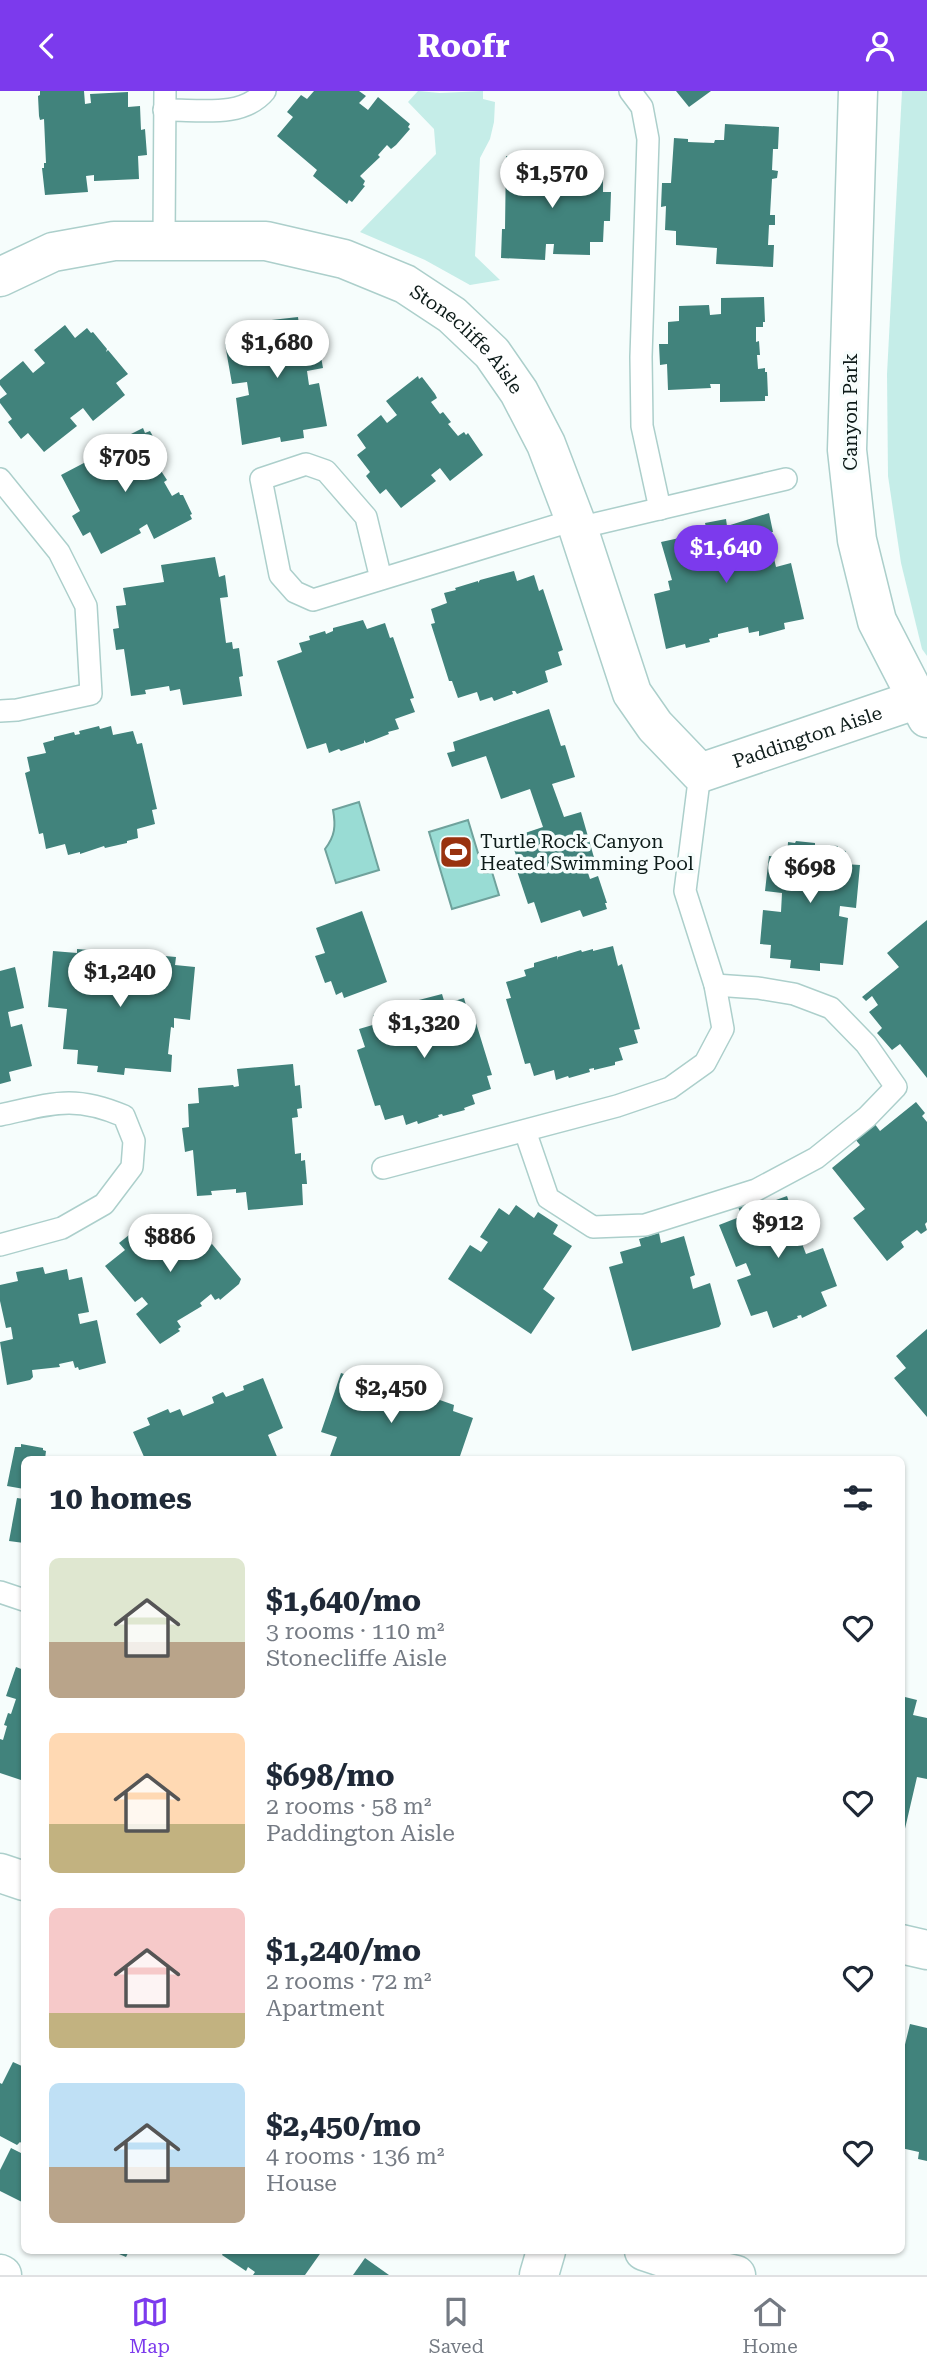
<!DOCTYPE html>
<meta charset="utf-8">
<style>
:root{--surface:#fff;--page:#f2f2f3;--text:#1f2937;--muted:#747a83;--line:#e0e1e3;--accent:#7c3aed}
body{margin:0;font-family:"Roboto Serif",serif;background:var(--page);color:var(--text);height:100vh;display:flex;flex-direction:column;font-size:26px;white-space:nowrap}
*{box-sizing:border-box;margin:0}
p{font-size:23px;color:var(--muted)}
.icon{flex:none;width:38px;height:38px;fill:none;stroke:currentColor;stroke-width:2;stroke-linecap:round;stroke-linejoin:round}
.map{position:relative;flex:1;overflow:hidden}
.details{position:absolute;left:21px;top:1365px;width:884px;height:798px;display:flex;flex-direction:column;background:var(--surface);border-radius:10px;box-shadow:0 2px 5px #0004}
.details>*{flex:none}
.price{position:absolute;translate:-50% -60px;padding:0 16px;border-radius:24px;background:#fff;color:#222;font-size:23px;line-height:46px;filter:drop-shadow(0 2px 4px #0008)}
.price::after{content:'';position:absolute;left:50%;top:42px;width:21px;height:16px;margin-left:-10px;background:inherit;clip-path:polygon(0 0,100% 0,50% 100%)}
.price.selected{background:var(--accent);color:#fff}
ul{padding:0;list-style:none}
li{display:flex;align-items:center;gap:21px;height:175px;padding:0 28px}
li span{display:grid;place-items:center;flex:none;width:196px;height:140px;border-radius:10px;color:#555}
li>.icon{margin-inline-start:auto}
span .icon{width:84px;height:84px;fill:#fffc;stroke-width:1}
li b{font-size:30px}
h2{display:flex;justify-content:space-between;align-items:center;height:84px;padding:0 28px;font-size:30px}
header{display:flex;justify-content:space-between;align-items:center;height:91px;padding:0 28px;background:var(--accent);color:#fff;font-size:32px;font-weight:700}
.tab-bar{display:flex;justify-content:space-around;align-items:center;height:98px;border-top:2px solid var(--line);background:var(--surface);font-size:19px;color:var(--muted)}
.tab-bar a{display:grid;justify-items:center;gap:4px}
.tab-bar .selected{color:var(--accent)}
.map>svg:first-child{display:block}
.green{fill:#c5ede8}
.water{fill:#99dcd4;stroke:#6fa29c;stroke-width:2}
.building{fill:#41837c}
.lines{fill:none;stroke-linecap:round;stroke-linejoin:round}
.lane-casing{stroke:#accfcb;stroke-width:24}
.street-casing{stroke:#accfcb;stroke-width:41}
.lane{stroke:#fff;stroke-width:21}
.street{stroke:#fff;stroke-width:38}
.labels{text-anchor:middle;stroke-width:7;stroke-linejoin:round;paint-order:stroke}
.street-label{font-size:19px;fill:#0e1c1a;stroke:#f6fdfc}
.poi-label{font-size:19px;fill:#0e1c1a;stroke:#f6fdfc;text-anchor:start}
</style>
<header><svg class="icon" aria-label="back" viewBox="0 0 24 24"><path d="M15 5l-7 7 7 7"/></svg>Roofr<svg class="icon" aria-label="person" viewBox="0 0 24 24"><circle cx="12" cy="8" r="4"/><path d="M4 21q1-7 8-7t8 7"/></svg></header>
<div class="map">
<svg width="927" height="2184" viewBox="0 0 927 2184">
<rect width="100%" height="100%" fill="#f6fdfc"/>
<g class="green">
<path d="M418,0L440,2L483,0V8L495,11L494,31L490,48L480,67L475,165L500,189L470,194L425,169L360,141L436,63L434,38L408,11Z"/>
<path d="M902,0H927V565L922,558L901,472L888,385L887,283Z"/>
</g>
<g class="water">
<path d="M359,711L379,779L336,792L325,758C335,745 336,735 333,719Z"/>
<path d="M468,729L484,782L492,781L499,804L452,818L429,741Z"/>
</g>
<g class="building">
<path d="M40,0H84L85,13L91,12L90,3L128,1V16L140,15L141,39L145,38L147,64L138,65L139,88L94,90V84L86,85L88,101L45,104L42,77H44V72H46L44,28L40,29L39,25L38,5L40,4Z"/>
<path d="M314,0H359L366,5L359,12L368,19L378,6L410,33L408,36L410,38L396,54L391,58L387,54L378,64L380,66L360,85L365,90L363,94L365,95L352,111L349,109L347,113L313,85L317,79L277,45L293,26L287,21L301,4L307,8Z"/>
<path d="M676,0H711L689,16Z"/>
<path d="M725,33L779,36L778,58H773L772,79L778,80L777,87L772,88L770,124H775V134H769L768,154H774L773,176L716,173L717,157L676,154V140L665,139L666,115L661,116L662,92H671L674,47L688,48V51L714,52L715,49H724Z"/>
<path d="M506,65L548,66V83H559V78L603,80V101H611L610,130H604L603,151H590V164L553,163L554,153H546L545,169L501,167L502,138H505Z"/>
<path d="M764,206L765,231H763V236H756V251L759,250L760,264H757L758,278L765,277V281H767L768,305H765V310L720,311V293H710L711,297L668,299L667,273L660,274L659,253H668V231L679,230V215L709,214L710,224L721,223V207Z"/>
<path d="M298,226L300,241L316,238L323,277L307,280L309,294L319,292L327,335L303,339L304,347L281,351L280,346L242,354L236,307L249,304L247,291L232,293L225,253L241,250L238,236L247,235L246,232Z"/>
<path d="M65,234L75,247L87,237L91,242L93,241L107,258L106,261L108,259L128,283L116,292L125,304L93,330L83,317L70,327L77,335L44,361L28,342L21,348L8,331L12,328L0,312V308L7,303L0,294V289L23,270L33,282L45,272L34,259Z"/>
<path d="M418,285L419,288L422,286L435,303L437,307L431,311L440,323L443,321L451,331L448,333L458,345L464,341L466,344L468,342L483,364L450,390L440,377L431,384L436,390L401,417L386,398L380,403L366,385L370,381L357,364L366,357L357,344L381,324L387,332L397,324L386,310Z"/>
<path d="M143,337L145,342L150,340L160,358L157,359L159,362L152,366L167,389L164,391L172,405L179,401L180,404H183L192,423L190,424L192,428L154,448L147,433L139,438L141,442L101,463L90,441L83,445L72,425L80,420L61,384L101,363L106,373L114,369L107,355Z"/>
<path d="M769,422L773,441L768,442L776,476L791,472L804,528L784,532L785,538L759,545V540L749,542L748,536L718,543V546L709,548L710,551L686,557L685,553L666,558L654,503L670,499L668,490L672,489L661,451L707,441L705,432L726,428L727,435Z"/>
<path d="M215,466L219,486L225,484L228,506L220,507L226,552L232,551L233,558L239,557L243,585L239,586L242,605L183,614L180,598L170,600L169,595L145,599L146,603L131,605L124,558L116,559L113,538L119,537L116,515L126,514L123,497L164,491L161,474Z"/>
<path d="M514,480L517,490L534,484L539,500L543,498L563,559L558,561L562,574L545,580L548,591L517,603L515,600H512L513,603L494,610L492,606L480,610L477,601L458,607L452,590H449L431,533L435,532L431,518L447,512L444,502L456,499L455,497L478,490V492L480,489Z"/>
<path d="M363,529L367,538L385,532L390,547L393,546L414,607L410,608L415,621L395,628L399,638L388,641L389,643L366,652L364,649V652L341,660L339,658L329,662L326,652L307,658L277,570L302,561L299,552L310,549L309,545L325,540L326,543L333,540V537Z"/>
<path d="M549,618L561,655L565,654L575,686L552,693L564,726L581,721L595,770L585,773L590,788L598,785L607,812H605L607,818L583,826L580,819L541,832L534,811L528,813L514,771L518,770L510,747L543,736L530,698L501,708L486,665L452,676L447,662L455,660L453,651Z"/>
<path d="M99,635L100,638L111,635L113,644L133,640L137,653L142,652L157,718L152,719L155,733L137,738L138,747L127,750V752L105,757L104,755L80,763V761L68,764L65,753L46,758L43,742L39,743L25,682L30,680L27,666L46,662L43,652L54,649V646L74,641L75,644L80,643L79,640Z"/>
<path d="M796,750L815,752V757H821V754L838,755V759L846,760L844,773L860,774L856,817L840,815L839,825L848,827L843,874L820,872V880L790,877L791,869L770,867L771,854L760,853L763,819L781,821L782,802L765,800L769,765L787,766L788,751L795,752Z"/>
<path d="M362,820L387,891L344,907L342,901L336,904L331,890L325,892L315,865L325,862L316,837Z"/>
<path d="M927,829V987L900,953L892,959L877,942L882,937L869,921L878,914L872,905L866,910L862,906L899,876L887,862Z"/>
<path d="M613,855L618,875L622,873L640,938L634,939L638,952L619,957L623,969L615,971V974L594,979V977L589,978L590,981L569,987L568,985L556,989L554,979L534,985L530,972L525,973L506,908L511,907L506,891L526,885L524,879L534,876V872L557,865L558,869V866L581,859L582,861L593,858V860Z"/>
<path d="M77,858L101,860V865H108L107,871L145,875V869L154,870V864L176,866L175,874L195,876L190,929L174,927V937L171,936L168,963L172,964L171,981L125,977L124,984L97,981L98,975L77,973L78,959L63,958L67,918L48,916L53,860L77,862Z"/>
<path d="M15,876L24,917L8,921L11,936L22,933L32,975L9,981L11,990L0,993V880Z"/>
<path d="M442,903L445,913L464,907L468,921L472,919L492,984L487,985L491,998L472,1004L475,1013L464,1017L465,1019L443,1025L442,1023L438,1024L439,1026L418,1033L417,1030L406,1034L403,1024L385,1029L380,1014L375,1015L357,959L365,956L359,938L376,933L373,924L385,920L384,918Z"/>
<path d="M293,973L295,995L300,994L302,1017L297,1018L298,1026L292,1027L295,1063L301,1062V1070L305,1069L307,1093H302L303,1114L248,1119L246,1101L236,1102V1098L211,1100L212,1104L197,1105L193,1059L185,1061L182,1037L189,1036L188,1013L199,1012L198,997L233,994L234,996L239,995L237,978Z"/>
<path d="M916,1011L925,1022L922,1025L927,1031V1131L925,1133L927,1139L921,1143L917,1139L901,1151L904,1156L887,1170L853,1127L865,1118L832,1077L860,1054L855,1048L874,1032L880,1040Z"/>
<path d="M787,1105L791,1117L804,1112L816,1143L801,1150L806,1163L823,1157L837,1195L821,1201L827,1215L802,1227L801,1224L797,1225L798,1227L773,1237L767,1220L751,1225L737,1189L751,1184L746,1172L736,1176L719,1134L742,1125L738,1116L762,1107L765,1113Z"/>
<path d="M516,1114L534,1127L538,1121L558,1134L553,1143L572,1155L543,1198L555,1207L531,1243L448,1188L470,1154L481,1161L488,1151L480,1146L499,1117L509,1124Z"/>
<path d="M160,1124L167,1134L179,1125L202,1153L195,1158L199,1164L212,1153L241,1188L239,1193L220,1209L219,1207L215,1209L211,1203L200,1212L202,1215L177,1230L181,1236L178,1238L180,1240L160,1253L136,1223L148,1213L142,1206L135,1211L105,1175L125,1159L119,1152L139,1136L142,1139Z"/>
<path d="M659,1142L661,1152L684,1145L695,1184L690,1186L693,1198L710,1192L721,1233L719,1236L632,1260L609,1176L623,1172L620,1161L641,1155L639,1148Z"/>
<path d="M43,1176L45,1183L67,1178L69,1189L82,1186L89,1221L78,1223L80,1233L97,1229L106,1272L79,1279L78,1276L75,1277L73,1270L59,1273L60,1276L32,1279L33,1286L30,1289L7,1294L0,1251L13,1248L11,1236L6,1237L0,1210V1194L18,1190L16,1181Z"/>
<path d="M927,1238V1326L894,1287L906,1277L896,1265Z"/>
<path d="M341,1282L365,1290L367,1286L382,1291L381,1294L389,1297L386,1303L422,1315L424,1308L435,1312L437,1308L454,1314L453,1320L473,1327L459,1368H329L337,1346L321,1341Z"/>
<path d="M263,1287L283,1337L268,1344L278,1368H145L133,1341L150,1334L147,1327L168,1318L170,1322L180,1318L183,1325L214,1312L212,1306L223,1301L226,1306L244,1299L243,1295Z"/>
<path d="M21,1353L43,1357V1359L46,1360L45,1368H24V1398L7,1395L15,1356H21Z"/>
<path d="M17,1407L24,1408V1452L9,1450Z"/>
<path d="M16,1576L24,1579V1690L0,1682V1648L3,1649L7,1635L4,1634L8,1622L11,1623L16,1608L6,1605Z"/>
<path d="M901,1605L917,1609L913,1624L927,1627V1688L917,1686L904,1742H901Z"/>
<path d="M910,1933L927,1937V2070L918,2068L919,2061L901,2057V2001L904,1988H901V1970Z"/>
<path d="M13,1971L24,1976V2054L20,2051L17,2054L0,2045V1992L2,1993Z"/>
<path d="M11,2057L23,2063L24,2059V2112L0,2100V2079Z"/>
<path d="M112,2160H129L126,2166Z"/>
<path d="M224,2160H322L305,2184H253L255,2181L248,2176L246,2180L222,2164Z"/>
<path d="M365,2167L389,2184H353Z"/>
</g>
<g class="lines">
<defs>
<g id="lane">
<path d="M630,0L642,16L648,48L641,266L642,335L660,418"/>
<path d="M164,19C196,18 242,28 265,0"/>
<path d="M164,148L165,0"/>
<path d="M0,388L59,461L86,515L91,603L17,619L0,620"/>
<path d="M578,437L786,388"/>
<path d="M381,488L366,426L326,380L306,373L261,388L280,484L295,501L313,509L574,429"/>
<path d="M0,1024C51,1013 73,1003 124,1025L134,1050L132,1076L104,1113L62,1137L0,1154"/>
<path d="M525,1040L548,1107L593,1136L645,1134L756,1099L816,1067L867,1026L896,996L866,953L831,917L794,903L758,897L715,894"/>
<path d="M383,1077L617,1015L670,997L705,972L723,938L715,894L685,800L700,682"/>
<path d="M0,1501L24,1509"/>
</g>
<g id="street">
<path d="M858,0L847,359L857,449L877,530L927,627"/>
<path id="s1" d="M0,186L53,161L114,150H266L344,168L405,193L452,224L492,262L519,301L546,353L578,437L632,602L655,635L700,682L915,609"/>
<path d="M0,1782L24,1790"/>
<path d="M901,1853L927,1859"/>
<path d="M644,2160L665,2167L736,2184"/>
<path d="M0,2183L2,2184"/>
<path d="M539,2184L546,2160"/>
</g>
</defs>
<use href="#lane" class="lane-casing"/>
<use href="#street" class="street-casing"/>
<use href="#lane" class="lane"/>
<use href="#street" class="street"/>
</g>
<defs>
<symbol id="stadium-square" viewBox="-11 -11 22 22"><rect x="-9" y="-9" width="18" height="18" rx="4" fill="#99320f" stroke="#f6fdfc"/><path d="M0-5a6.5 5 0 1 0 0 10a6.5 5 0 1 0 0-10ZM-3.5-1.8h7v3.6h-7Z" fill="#fff"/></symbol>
</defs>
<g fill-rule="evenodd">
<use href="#stadium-square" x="437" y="742" width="38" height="38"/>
</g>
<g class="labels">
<g class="street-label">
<text dy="7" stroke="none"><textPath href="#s1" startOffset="502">Stonecliffe Aisle</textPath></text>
<text transform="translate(850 321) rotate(-90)" y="7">Canyon Park</text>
<text dy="7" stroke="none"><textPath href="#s1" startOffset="1118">Paddington Aisle</textPath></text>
</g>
<g class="poi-label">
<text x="480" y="757">Turtle Rock Canyon<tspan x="480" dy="22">Heated Swimming Pool</tspan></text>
</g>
</g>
</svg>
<b class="price" style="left:552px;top:119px">$1,570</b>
<b class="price" style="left:277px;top:289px">$1,680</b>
<b class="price" style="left:125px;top:403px">$705</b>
<b class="price selected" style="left:726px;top:494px">$1,640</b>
<b class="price" style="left:810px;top:814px">$698</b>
<b class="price" style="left:120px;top:918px">$1,240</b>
<b class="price" style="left:424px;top:969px">$1,320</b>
<b class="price" style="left:778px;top:1169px">$912</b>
<b class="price" style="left:170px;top:1183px">$886</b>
<b class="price" style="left:391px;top:1334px">$2,450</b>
<section class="details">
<h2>10 homes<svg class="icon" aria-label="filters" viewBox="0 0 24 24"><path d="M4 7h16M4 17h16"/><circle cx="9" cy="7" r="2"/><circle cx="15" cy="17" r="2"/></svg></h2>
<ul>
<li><span style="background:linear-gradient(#dfe7d0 60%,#b9a48a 0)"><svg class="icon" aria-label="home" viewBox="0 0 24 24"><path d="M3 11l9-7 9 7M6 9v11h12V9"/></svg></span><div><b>$1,640/mo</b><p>3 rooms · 110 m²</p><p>Stonecliffe Aisle</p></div><svg class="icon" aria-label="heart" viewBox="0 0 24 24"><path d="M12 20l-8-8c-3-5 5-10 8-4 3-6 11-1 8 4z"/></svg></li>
<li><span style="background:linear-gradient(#ffd9b3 65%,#c2b280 0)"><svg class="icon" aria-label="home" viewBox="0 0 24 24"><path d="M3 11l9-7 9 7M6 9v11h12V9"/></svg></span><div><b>$698/mo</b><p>2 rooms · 58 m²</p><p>Paddington Aisle</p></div><svg class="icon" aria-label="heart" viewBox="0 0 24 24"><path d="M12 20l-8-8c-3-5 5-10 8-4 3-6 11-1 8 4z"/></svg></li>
<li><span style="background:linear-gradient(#f6c9c9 75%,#c2b280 0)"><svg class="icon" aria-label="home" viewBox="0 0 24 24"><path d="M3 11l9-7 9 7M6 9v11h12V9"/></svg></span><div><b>$1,240/mo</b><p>2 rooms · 72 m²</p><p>Apartment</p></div><svg class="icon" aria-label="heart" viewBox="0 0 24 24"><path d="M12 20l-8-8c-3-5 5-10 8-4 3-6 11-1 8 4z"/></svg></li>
<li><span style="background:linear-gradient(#bfe0f5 60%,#b9a48a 0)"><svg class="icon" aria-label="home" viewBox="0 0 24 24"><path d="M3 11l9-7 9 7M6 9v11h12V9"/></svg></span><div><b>$2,450/mo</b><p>4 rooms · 136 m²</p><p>House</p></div><svg class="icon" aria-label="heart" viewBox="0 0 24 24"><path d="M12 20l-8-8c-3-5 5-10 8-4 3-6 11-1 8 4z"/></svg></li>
</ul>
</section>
</div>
<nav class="tab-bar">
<a class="selected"><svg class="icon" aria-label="map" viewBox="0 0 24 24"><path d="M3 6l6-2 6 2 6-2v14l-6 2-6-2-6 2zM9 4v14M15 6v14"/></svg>Map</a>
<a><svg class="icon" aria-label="saved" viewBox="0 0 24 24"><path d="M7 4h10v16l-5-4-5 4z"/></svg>Saved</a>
<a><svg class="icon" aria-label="home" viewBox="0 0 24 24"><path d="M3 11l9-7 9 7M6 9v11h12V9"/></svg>Home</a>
</nav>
